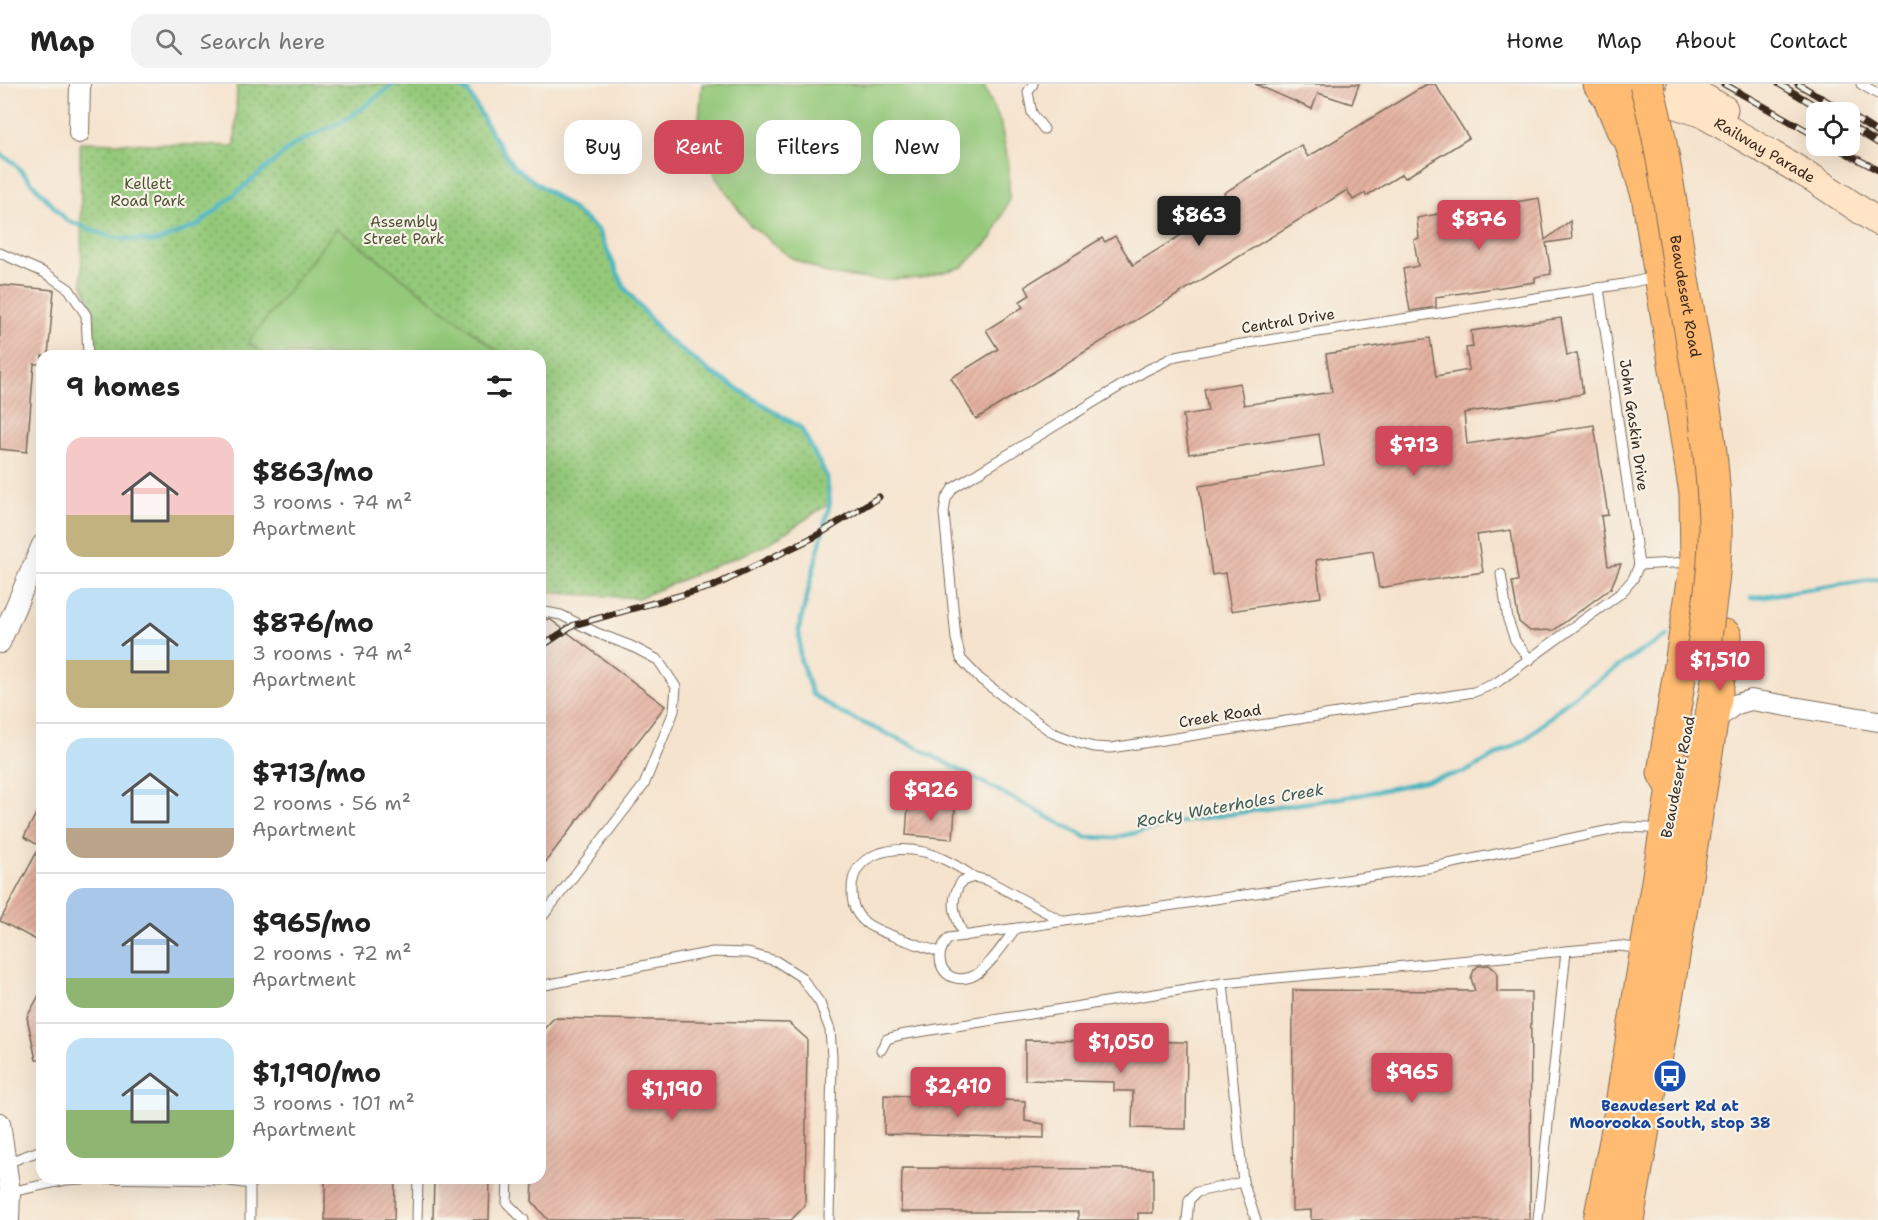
<!DOCTYPE html>
<meta charset="utf-8">
<style>
:root{--surface:#fff;--page:#f2f2f2;--text:#222;--muted:#767676;--line:#e0e0e0;--accent:#d1495b}
body{margin:0;font-family:"Shantell Sans",sans-serif;background:var(--page);color:var(--text);height:100vh;display:flex;flex-direction:column;font-size:22px;white-space:nowrap}
*{box-sizing:border-box;margin:0}
p{font-size:20px;color:var(--muted)}
.icon{flex:none;width:33px;height:33px;fill:none;stroke:currentColor;stroke-width:2;stroke-linecap:round;stroke-linejoin:round}
.map{position:relative;flex:1;overflow:hidden}
.drawer{position:absolute;left:36px;top:266px;width:510px;height:834px;display:flex;flex-direction:column;background:var(--surface);border-radius:18px;box-shadow:0 6px 24px #0002}
.drawer>*{flex:none}
.top-card{position:absolute;left:564px;top:36px;width:570px;height:54px;display:flex;gap:12px}
.tools{position:absolute;left:1806px;top:18px;display:grid;gap:12px}
.tools a{display:grid;place-items:center;width:54px;height:54px;border-radius:12px;background:var(--surface);box-shadow:0 6px 24px #0002;font-size:30px}
.price{position:absolute;translate:-50% -51px;padding:0 14px;border-radius:6px;background:var(--accent);color:#fff;font-size:20px;line-height:39px;filter:drop-shadow(0 2px 3px #0008)}
.price::after{content:'';position:absolute;left:50%;top:36px;width:18px;height:14px;margin-left:-9px;background:inherit;clip-path:polygon(0 0,100% 0,50% 100%)}
.price.on{background:#222;color:#fff}
ul{padding:0;list-style:none}
li{display:flex;align-items:center;gap:18px;height:150px;padding:0 30px}
li+li{border-top:2px solid var(--line)}
li span{display:grid;place-items:center;flex:none;width:168px;height:120px;border-radius:18px;color:#555}
li>.icon{margin-inline-start:auto}
span .icon{width:72px;height:72px;fill:#fffc;stroke-width:1}
li b{font-size:26px}
h2{display:flex;justify-content:space-between;align-items:center;height:72px;padding:0 30px;font-size:26px}
.chip{padding:0 21px;border-radius:18px;background:var(--surface);box-shadow:0 6px 24px #0002;font-size:21px;line-height:54px}
.chip.on{background:var(--accent);color:#fff}
header{display:flex;align-items:center;gap:36px;box-sizing:border-box;height:84px;padding:0 30px;background:var(--surface);border-bottom:2px solid var(--line)}
header strong{font-size:28px}
nav{display:flex;gap:33px;margin-inline-start:auto;font-size:21px}
.search{width:420px;height:54px;background:var(--page);display:flex;align-items:center;gap:15px;box-sizing:border-box;padding:0 21px;border-radius:18px;color:var(--muted);font-size:22px}
.map>svg:first-child{display:block}
.green{fill:url(#green-dots);stroke:#687a4c;stroke-width:1.5}
.pitch{fill:#94c97a;stroke:#687a4c;stroke-width:1.5}
.lines{fill:none;stroke-linecap:round;stroke-linejoin:round}
.stream{stroke:#47b5c1;stroke-width:4.5}
.building{fill:url(#building-hatch)}
.lane-casing{stroke:#7c6b5b;stroke-width:11}
.street-casing{stroke:#7c6b5b;stroke-width:22}
.secondary-casing{stroke:#7c6b5b;stroke-width:29}
.highway-casing{stroke:#7c6b5b;stroke-width:35}
.lane{stroke:#fff;stroke-width:9}
.street{stroke:#fff;stroke-width:20}
.secondary{stroke:#ffe4c6;stroke-width:27}
.highway{stroke:#febb71;stroke-width:33}
.rail-casing{stroke:#3b2a1e;stroke-width:7}
.rail{stroke:#f7f3e8;stroke-width:4.5;stroke-dasharray:14;stroke-linecap:butt}
.highway-bridge-casing{stroke:#7c6b5b;stroke-width:35;stroke-linecap:butt}
.highway-bridge{stroke:#febb71;stroke-width:33}
.labels{text-anchor:middle;stroke-width:4.5;stroke-linejoin:round;paint-order:stroke}
.street-label{font-size:15px;fill:#3b2a1e;stroke:#f7f3e8}
.park-label{font-size:15px;fill:#515235;stroke:#f7f3e8}
.transit-label{font-size:15px;font-weight:bold;fill:#164399;stroke:#f7f3e8}
.water-label{font-size:16px;font-style:italic;fill:#3f5b57;stroke:#f7f3e8}
</style>
<header>
<strong>Map</strong>
<div class="search"><svg class="icon" aria-label="search" viewBox="0 0 24 24"><circle cx="10" cy="10" r="6"/><path d="M15 15l6 6"/></svg>Search here</div>
<nav><a>Home</a><a>Map</a><a>About</a><a>Contact</a></nav>
</header>
<div class="map">
<svg width="1878" height="1136" viewBox="0 0 1878 1136">
<defs>
<pattern id="green-dots" width="8" height="8" patternUnits="userSpaceOnUse" patternTransform="scale(1.5)"><rect width="8" height="8" fill="#94c97a"/><path d="M2 2h.1M6 6h.1" fill="none" stroke="#7aa363" stroke-width="1.8" stroke-linecap="round"/></pattern>
<pattern id="building-hatch" width="6" height="6" patternUnits="userSpaceOnUse" patternTransform="scale(1.5)"><rect width="6" height="6" fill="#e4b1a0"/><path d="M-1 1l2-2M0 6l6-6M5 7l2-2" fill="none" stroke="#c49889"/></pattern>
</defs>
<rect width="100%" height="100%" fill="#f7f3e8"/>
<filter id="ink" filterUnits="userSpaceOnUse"><feTurbulence type="fractalNoise" baseFrequency=".0167" numOctaves="2"/><feDisplacementMap in="SourceGraphic" scale="12" xChannelSelector="R" yChannelSelector="G"/><feConvolveMatrix kernelMatrix="1 2 1 2 8 2 1 2 1" color-interpolation-filters="sRGB"/></filter>
<filter id="wash" filterUnits="userSpaceOnUse"><feTurbulence type="fractalNoise" baseFrequency=".008" numOctaves="4" result="noise"/><feDisplacementMap in="SourceGraphic" scale="24" xChannelSelector="R" yChannelSelector="G"/><feGaussianBlur stdDeviation="1.35" result="paint"/><feColorMatrix in="noise" values="0 0 0 0 0 0 0 0 0 0 0 0 0 0 0 0 0 1.4 0 .05"/><feComposite in="paint" operator="in"/></filter>
<g filter="url(#wash)">
<rect width="100%" height="100%" fill="#f5e3cd"/>
<path class="green" d="M237,0H451L468,7L492,50L514,83L569,122L598,146L624,203L665,253L709,287L801,344L827,393L830,419L768,460L638,514L540,508V272L94,271V227L82,199L80,58L235,62Z"/>
<g class="pitch">
<path d="M702,0H983L1000,37L1009,81V116L992,154L963,183L920,194L877,196L828,190L790,173L748,139L716,94L698,46Z"/>
<path d="M337,144L503,271H266L248,258Z"/>
</g>
<g class="lines">
<g class="stream">
<path d="M451,0L468,7L492,50L514,83L569,122L598,146L624,203L665,253L709,287L801,344L827,393L830,419L799,544L800,574L812,610L839,628L914,662L1086,753L1113,754L1191,736L1360,711L1465,688L1526,655L1565,619L1638,569L1668,552"/>
<path d="M0,70L13,78L66,136L110,153L156,158L198,141L295,60L349,34L394,0"/>
<path d="M1751,514L1878,495"/>
</g>
</g>
<g id="blocks">
<g class="building">
<path d="M1255,0H1359L1352,20L1318,9L1312,25Z"/>
<path d="M1427,0H1435L1469,54L1405,94L1402,90L1366,112L1365,109L1353,116L1347,106L976,335L951,294L998,265L986,246L1023,223L1019,218L1030,211L1025,202L1102,154L1105,158L1115,152L1133,181L1231,120L1224,109L1301,61L1308,73Z"/>
<path d="M1539,114L1545,156L1570,137L1572,155L1546,159L1551,190L1535,193V198L1436,213V223L1410,227L1403,185L1418,182L1414,156L1419,154L1417,134L1480,122V124Z"/>
<path d="M0,201L54,206L48,272H42V280H34L27,368L0,365Z"/>
<path d="M1561,234L1567,271L1577,269L1583,310L1464,329L1467,360L1594,341L1608,431L1601,432L1608,482L1621,480L1611,504L1554,546L1530,547L1519,538L1512,498L1518,497L1511,446L1477,451L1483,488L1379,504L1373,467L1316,476L1321,513L1231,527L1225,489L1212,491L1199,402L1324,382L1319,350L1189,370L1183,331L1208,327L1204,305L1240,299L1244,321L1332,308L1326,270L1430,254L1436,292L1469,286L1466,264L1473,263L1471,247Z"/>
<path d="M545,535L551,536L665,622L540,785V542Z"/>
<path d="M42,718V859L0,837L40,762L24,753Z"/>
<path d="M908,722L955,725L953,755L906,751Z"/>
<path d="M1489,881L1496,887L1497,891V908H1531L1530,1136H1311V1126L1292,1127L1293,906L1475,907L1471,894L1474,886L1478,882Z"/>
<path d="M42,906V976H36L27,933Z"/>
<path d="M554,934L789,939L807,955L805,1122L791,1136H548L532,1117L533,1094H540V949Z"/>
<path d="M1025,956L1187,958L1186,1045L1132,1044L1133,1007H1114V998L1025,996Z"/>
<path d="M884,1011L1025,1017V1037L1044,1040V1054L884,1050Z"/>
<path d="M902,1084L1153,1085V1129H1138V1136H1078V1128H901Z"/>
<path d="M325,1094H395L394,1136H325Z"/>
<path d="M434,1094H490L489,1136H433Z"/>
</g>
</g>
</g>
<g filter="url(#ink)">
<use href="#blocks" fill-opacity="0" stroke="#7c6b5b" stroke-width="1.5"/>
<g class="lines">
<defs>
<g id="lane">
<path d="M1033,0L1028,8L1032,29L1044,45"/>
<path d="M1861,0L1878,10"/>
<path d="M0,169L45,189L69,205L86,231L88,272"/>
<path d="M1599,204L1639,481"/>
<path d="M1639,481L1633,495L1621,509L1496,599L1474,608L1111,664L1094,663L1079,659L1053,649L1014,621L979,594L961,575L956,555L944,429L946,415L953,404L1145,287L1176,272L1223,263L1624,200L1655,193"/>
<path d="M1639,481L1690,478"/>
<path d="M1501,490L1508,536L1515,556L1530,576"/>
<path d="M540,527L561,531L597,549L631,562L658,576L676,603L674,627L644,701L540,836"/>
<path d="M1016,844C1006,857 986,888 971,893C943,902 930,873 949,854L1434,783L1625,743L1649,744L1661,749"/>
<path d="M964,852C955,833 948,816 962,797L974,793L989,797L1062,837"/>
<path d="M939,868C923,862 878,849 866,839C855,830 852,821 852,807C851,768 894,761 924,768C943,773 958,782 974,793"/>
<path d="M540,902L713,868L748,869L776,877L801,893L820,919L830,946L832,973L829,1136"/>
<path d="M881,966L887,955L900,951L1223,899"/>
<path d="M6,1079L42,1066"/>
<path d="M508,1094L507,1119L524,1136"/>
<path d="M10,1108L66,1096L96,1094L224,1096L250,1100"/>
<path d="M250,1136V1100L252,1094"/>
<path d="M417,1136L418,1094"/>
<path d="M1187,1136L1189,1116L1197,1108L1243,1098"/>
<path d="M1256,1136L1243,1098L1223,899L1620,862L1642,865"/>
<path d="M1538,1136L1566,867"/>
</g>
<g id="street">
<path d="M79,49L80,0"/>
<path d="M0,559L42,461"/>
<path d="M1711,639L1734,621L1751,616L1878,637"/>
<path d="M0,1039L10,1108L9,1136"/>
</g>
<g id="secondary">
<path d="M1680,0L1724,25"/>
<path id="s1" d="M1634,8L1701,29L1814,95L1878,138"/>
</g>
<g id="highway">
<path d="M1600,0L1609,12L1624,48"/>
<path d="M1631,0L1627,15V38L1631,57L1648,111L1696,409L1697,478L1664,689L1673,705"/>
<path d="M1600,1136L1616,1057L1673,705L1678,684"/>
<path d="M1627,1136L1667,909L1725,552"/>
</g>
</defs>
<use href="#lane" class="lane-casing"/>
<use href="#street" class="street-casing"/>
<use href="#secondary" class="secondary-casing"/>
<use href="#highway" class="highway-casing"/>
<use href="#lane" class="lane"/>
<use href="#street" class="street"/>
<use href="#secondary" class="secondary"/>
<use href="#highway" class="highway"/>
<defs>
<g id="rail">
<path d="M1724,0L1816,52"/>
<path d="M1779,0L1826,28"/>
<path d="M1798,0L1845,28"/>
<path d="M1850,31L1878,49"/>
<path d="M1850,42L1878,59"/>
<path d="M1833,62L1878,86"/>
<path d="M540,563L574,541L714,502L816,452L879,413"/>
</g>
</defs>
<use href="#rail" class="rail-casing"/>
<use href="#rail" class="rail"/>
<defs>
<g id="highway-bridge">
<path id="s2" d="M1646,0C1663,59 1670,122 1680,183C1694,268 1713,353 1715,440C1716,481 1709,521 1704,562"/>
</g>
</defs>
<use href="#highway-bridge" class="highway-bridge-casing"/>
<use href="#highway-bridge" class="highway-bridge"/>
</g>
</g>
<defs>
<symbol id="bus-disc" viewBox="-11 -11 22 22"><circle r="9.5" fill="#1a4fb4" stroke="#f7f3e8"/><path d="M-5-6H5V4H4V6H2V4H-2V6H-4V4H-5ZM-3.5-4V0h7V-4ZM-3.5 1.2v1.5H-2V1.2ZM2 1.2v1.5H3.5V1.2Z" fill="#fff"/></symbol>
</defs>
<g fill-rule="evenodd">
<use href="#bus-disc" x="1651" y="973" width="38" height="38"/>
</g>
<g class="labels">
<g class="street-label">
<text dy="5" stroke="none"><textPath href="#s1" startOffset="144">Railway Parade</textPath></text>
<text dy="5" stroke="none"><textPath href="#s2" startOffset="216">Beaudesert Road</textPath></text>
<text transform="translate(1288 237) rotate(-9)" y="5">Central Drive</text>
<text transform="translate(1634 341) rotate(82)" y="5">John Gaskin Drive</text>
<text transform="translate(1220 632) rotate(-9)" y="5">Creek Road</text>
<text transform="translate(1678 693) rotate(-79)" y="5">Beaudesert Road</text>
</g>
<g class="park-label">
<text x="148" y="105">Kellett<tspan x="148" dy="17">Road Park</tspan></text>
<text x="404" y="143">Assembly<tspan x="404" dy="17">Street Park</tspan></text>
</g>
<g class="transit-label">
<text x="1670" y="1027">Beaudesert Rd at<tspan x="1670" dy="17">Moorooka South, stop 38</tspan></text>
</g>
<g class="water-label">
<text transform="translate(1230 721) rotate(-10)" y="6">Rocky Waterholes Creek</text>
</g>
</g>
</svg>
<div class="tools">
<a><svg class="icon" aria-label="locate" viewBox="0 0 24 24"><circle cx="12" cy="12" r="6"/><path d="M12 2v4M12 18v4M2 12h4M18 12h4"/></svg></a>
</div>
<b class="price on" style="left:1199px;top:163px">$863</b>
<b class="price" style="left:1479px;top:167px">$876</b>
<b class="price" style="left:1414px;top:393px">$713</b>
<b class="price" style="left:1720px;top:608px">$1,510</b>
<b class="price" style="left:931px;top:738px">$926</b>
<b class="price" style="left:1121px;top:990px">$1,050</b>
<b class="price" style="left:1412px;top:1020px">$965</b>
<b class="price" style="left:958px;top:1034px">$2,410</b>
<b class="price" style="left:672px;top:1037px">$1,190</b>
<div class="top-card">
<a class="chip">Buy</a>
<a class="chip on">Rent</a>
<a class="chip">Filters</a>
<a class="chip">New</a>
</div>
<section class="drawer">
<h2>9 homes<svg class="icon" aria-label="filters" viewBox="0 0 24 24"><path d="M4 7h16M4 17h16"/><circle cx="9" cy="7" r="2"/><circle cx="15" cy="17" r="2"/></svg></h2>
<ul>
<li><span style="background:linear-gradient(#f6c9c9 65%,#c2b280 0)"><svg class="icon" aria-label="home" viewBox="0 0 24 24"><path d="M3 11l9-7 9 7M6 9v11h12V9"/></svg></span><div><b>$863/mo</b><p>3 rooms · 74 m²</p><p>Apartment</p></div></li>
<li><span style="background:linear-gradient(#bfe0f5 60%,#c2b280 0)"><svg class="icon" aria-label="home" viewBox="0 0 24 24"><path d="M3 11l9-7 9 7M6 9v11h12V9"/></svg></span><div><b>$876/mo</b><p>3 rooms · 74 m²</p><p>Apartment</p></div></li>
<li><span style="background:linear-gradient(#bfe0f5 75%,#b9a48a 0)"><svg class="icon" aria-label="home" viewBox="0 0 24 24"><path d="M3 11l9-7 9 7M6 9v11h12V9"/></svg></span><div><b>$713/mo</b><p>2 rooms · 56 m²</p><p>Apartment</p></div></li>
<li><span style="background:linear-gradient(#a9c7e8 75%,#8fb573 0)"><svg class="icon" aria-label="home" viewBox="0 0 24 24"><path d="M3 11l9-7 9 7M6 9v11h12V9"/></svg></span><div><b>$965/mo</b><p>2 rooms · 72 m²</p><p>Apartment</p></div></li>
<li><span style="background:linear-gradient(#bfe0f5 60%,#8fb573 0)"><svg class="icon" aria-label="home" viewBox="0 0 24 24"><path d="M3 11l9-7 9 7M6 9v11h12V9"/></svg></span><div><b>$1,190/mo</b><p>3 rooms · 101 m²</p><p>Apartment</p></div></li>
</ul>
</section>
</div>
